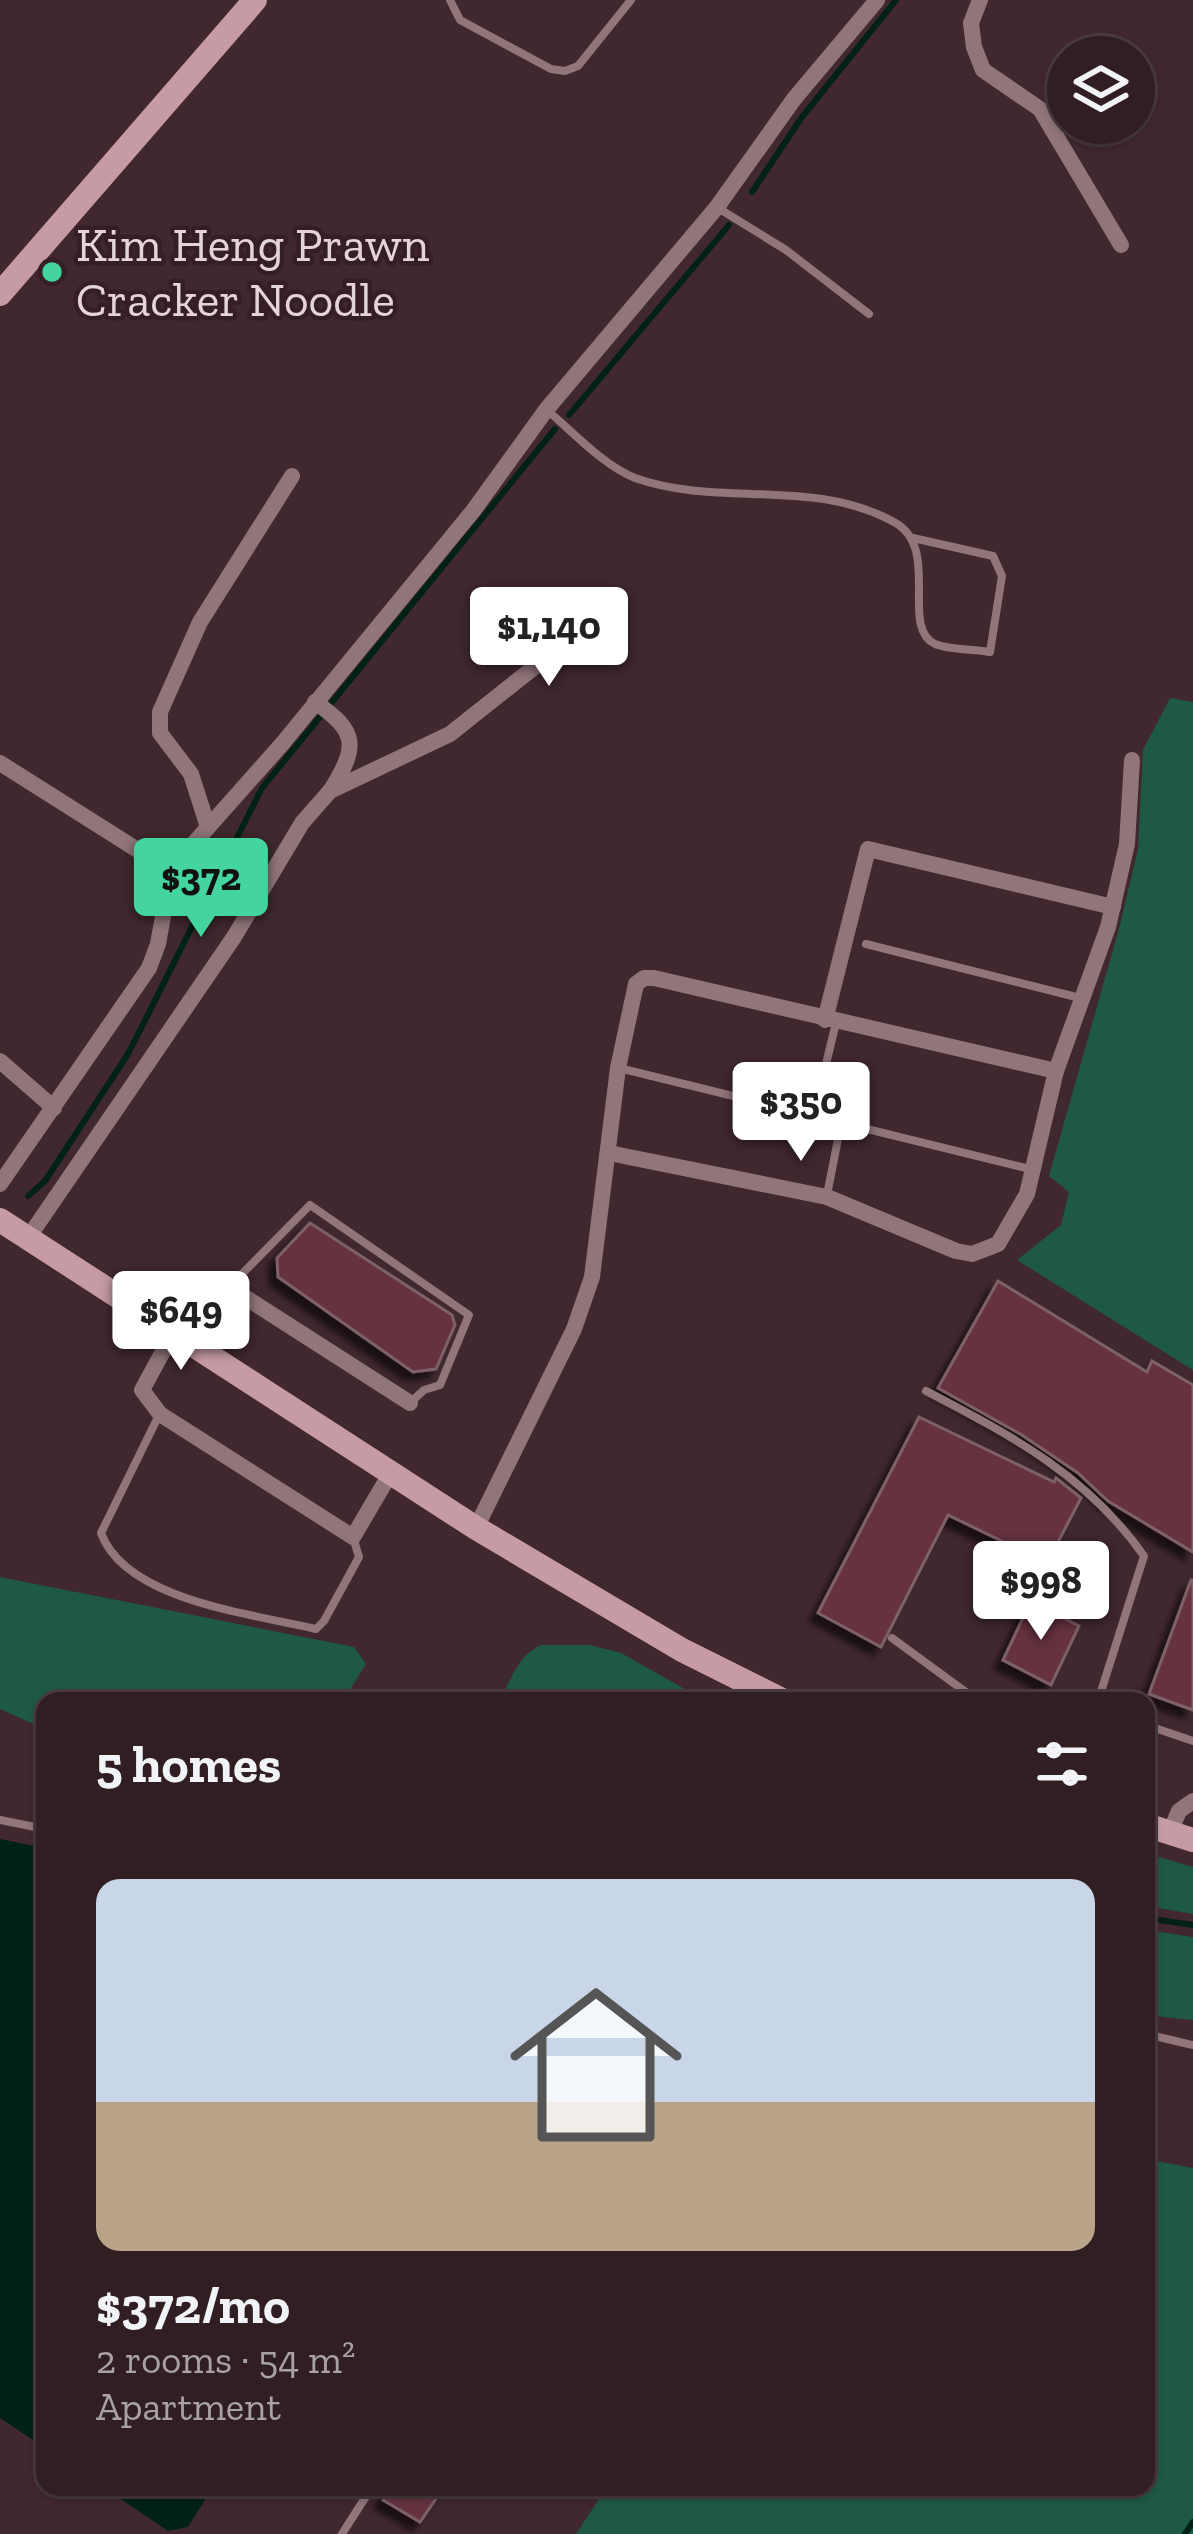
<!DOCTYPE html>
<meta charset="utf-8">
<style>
:root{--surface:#301e22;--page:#3c2b2f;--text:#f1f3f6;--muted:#a8a2a5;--line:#4b3c40;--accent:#43d4a0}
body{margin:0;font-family:"Zilla Slab",serif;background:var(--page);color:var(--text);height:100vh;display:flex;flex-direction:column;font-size:45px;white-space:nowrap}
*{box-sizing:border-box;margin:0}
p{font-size:39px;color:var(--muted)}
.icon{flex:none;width:66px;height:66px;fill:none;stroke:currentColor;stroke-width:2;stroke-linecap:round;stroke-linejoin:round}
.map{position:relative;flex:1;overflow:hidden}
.sheet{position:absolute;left:36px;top:1692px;width:1119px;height:804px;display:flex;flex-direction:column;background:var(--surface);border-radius:24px;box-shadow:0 3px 9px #0004,0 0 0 3px var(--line)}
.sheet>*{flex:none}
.fabs{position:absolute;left:1047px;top:36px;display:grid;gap:24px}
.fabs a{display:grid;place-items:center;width:108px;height:108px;border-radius:50%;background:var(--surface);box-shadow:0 3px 9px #0004,0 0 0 3px var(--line);font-size:60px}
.price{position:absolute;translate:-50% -102px;padding:0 27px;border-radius:12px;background:#fff;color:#222;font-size:39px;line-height:78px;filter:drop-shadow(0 3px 6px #0008)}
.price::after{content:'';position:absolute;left:50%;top:72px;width:36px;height:27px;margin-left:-18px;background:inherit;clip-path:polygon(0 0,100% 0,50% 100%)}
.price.active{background:var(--accent);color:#111}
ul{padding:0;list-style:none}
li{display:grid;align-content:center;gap:24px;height:636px;padding:0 60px}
li span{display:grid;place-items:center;height:372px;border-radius:24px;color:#555}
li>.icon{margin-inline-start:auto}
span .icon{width:216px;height:216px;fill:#fffc;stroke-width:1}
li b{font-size:51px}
h2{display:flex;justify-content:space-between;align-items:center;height:144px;padding:0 60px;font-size:51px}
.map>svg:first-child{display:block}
.green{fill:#1e5943}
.water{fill:#002215}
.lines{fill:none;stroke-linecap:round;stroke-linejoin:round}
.stream{stroke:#002215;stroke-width:6}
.building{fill:#663141;stroke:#7d6168;stroke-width:3;filter:url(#shadow)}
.lane{stroke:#90757b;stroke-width:8}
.street{stroke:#90757b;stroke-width:16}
.secondary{stroke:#c69ba6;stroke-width:24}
.poi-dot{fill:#43d4a0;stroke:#351e25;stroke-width:4.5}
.labels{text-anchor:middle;stroke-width:9;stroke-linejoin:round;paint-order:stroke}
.poi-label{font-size:48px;fill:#e4d4d7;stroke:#351e25;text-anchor:start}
</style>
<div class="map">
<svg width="1193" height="2534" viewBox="0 0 1193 2534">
<defs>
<filter id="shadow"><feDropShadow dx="-8" dy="8" stdDeviation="3" flood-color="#0009"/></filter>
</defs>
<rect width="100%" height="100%" fill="#40282e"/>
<g class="green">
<path d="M1170,698L1193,702V1370L1017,1260L1061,1225L1069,1192L1049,1176L1120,925L1138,849L1143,750Z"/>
<path d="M0,1577L354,1647L366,1664L343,1701H45V1729L0,1709Z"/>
<path d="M541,1645H590L621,1653L706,1701H497C514,1680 515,1657 541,1645Z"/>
<path d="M1146,1853L1193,1867V1914L1146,1906Z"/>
<path d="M1146,1930L1193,1937V2020L1146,2015Z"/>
<path d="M1146,2159L1193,2168V2534H576L607,2487H1146Z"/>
</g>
<g class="water">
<path d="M0,1839L45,1848V2448L0,2418Z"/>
<path d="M103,2487H213L188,2527L168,2531Z"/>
</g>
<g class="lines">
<g class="stream">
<path d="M752,192L802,117L896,0"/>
<path d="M569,415L729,225"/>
<path d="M28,1196L45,1181L128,1054L262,788L555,429"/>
<path d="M1146,1918L1193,1925"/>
<path d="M1185,2534L1193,2522"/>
</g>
</g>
<g class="building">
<path d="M310,1223L452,1315L455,1325L436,1369L413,1372L278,1277L277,1258Z"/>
<path d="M998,1281L1147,1372L1152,1361L1193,1385V1552L1108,1501L1078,1473L1022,1435L938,1388Z"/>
<path d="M919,1417L1054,1482L1056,1478L1081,1498L1047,1563L948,1515L881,1647L818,1613Z"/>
<path d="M1191,1580H1193V1710L1149,1694Z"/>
<path d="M1031,1601L1079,1626L1051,1685L1003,1660Z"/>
<path d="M391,2487H444L420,2522L383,2500Z"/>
</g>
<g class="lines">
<g class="lane">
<path d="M450,0L460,20L551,69L565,71L578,66L631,0"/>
<path d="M718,208L786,250L869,314"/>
<path d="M548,411C573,432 604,466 635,478C720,508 812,477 894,522C942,548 899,627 935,644C950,650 974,649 990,652L1002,576L993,556L913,538"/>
<path d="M866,944L1080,998"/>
<path d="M619,1068L1030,1169"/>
<path d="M813,1117L836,1023"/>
<path d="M827,1195L841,1124"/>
<path d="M230,1286L310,1205L469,1315L440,1385L424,1390L411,1402"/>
<path d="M926,1391C1012,1436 1087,1475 1144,1556L1098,1701"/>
<path d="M159,1415L101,1533C126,1601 254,1614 316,1629L324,1621L359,1557L353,1537"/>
<path d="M892,1638L978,1701"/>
<path d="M1146,1725L1193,1741"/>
<path d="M0,1820L45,1829"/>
<path d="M1146,2034L1193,2045"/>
<path d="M342,2534L372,2487"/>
</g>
<g class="street">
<path d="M980,0L971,23L974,47L983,70L1040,109L1121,245"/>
<path d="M315,702C358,732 358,746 331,790"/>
<path d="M0,763L174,873"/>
<path d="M208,827L191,774L160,733V712L200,622L292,476"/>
<path d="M825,1020L868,849L1113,907"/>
<path d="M0,1061L54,1108"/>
<path d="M609,1153L827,1197L956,1251L972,1254L998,1244L1027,1194L1056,1071L1108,927L1127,844L1132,760"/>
<path d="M0,1184L149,968L158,944L167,894L187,851L282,744L473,511L546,410L717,207L794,99L877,0"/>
<path d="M28,1238L234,937L302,823L330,791L450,734L615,603"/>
<path d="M173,1333L142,1390L160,1414L353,1537L390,1474"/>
<path d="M190,1344L229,1287L410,1403"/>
<path d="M476,1528L574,1329L592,1277L618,1068L636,984L644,978H654L1056,1071"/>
<path d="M1170,1832L1179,1811L1193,1801"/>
</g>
<g class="secondary">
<path d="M0,294L255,0"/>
<path d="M0,1220L476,1528L682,1650L784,1701"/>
<path d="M1146,1825L1193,1840"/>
</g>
</g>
<circle class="poi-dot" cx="52" cy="272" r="12"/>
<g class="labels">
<g class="poi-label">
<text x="76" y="261">Kim Heng Prawn<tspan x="76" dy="55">Cracker Noodle</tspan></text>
</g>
</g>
</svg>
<div class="fabs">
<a><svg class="icon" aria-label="layers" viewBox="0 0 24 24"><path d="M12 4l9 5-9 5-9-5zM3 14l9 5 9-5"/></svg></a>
</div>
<b class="price" style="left:549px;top:689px">$1,140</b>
<b class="price active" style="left:201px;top:940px">$372</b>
<b class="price" style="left:801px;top:1164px">$350</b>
<b class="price" style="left:181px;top:1373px">$649</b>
<b class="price" style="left:1041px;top:1643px">$998</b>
<section class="sheet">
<h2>5 homes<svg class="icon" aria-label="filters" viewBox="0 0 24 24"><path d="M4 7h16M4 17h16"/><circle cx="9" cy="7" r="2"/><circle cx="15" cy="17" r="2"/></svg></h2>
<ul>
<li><span style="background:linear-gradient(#c9d6e8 60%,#b9a48a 0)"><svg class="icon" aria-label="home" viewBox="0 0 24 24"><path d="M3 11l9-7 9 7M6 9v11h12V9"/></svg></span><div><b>$372/mo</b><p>2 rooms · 54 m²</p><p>Apartment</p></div></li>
</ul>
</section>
</div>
